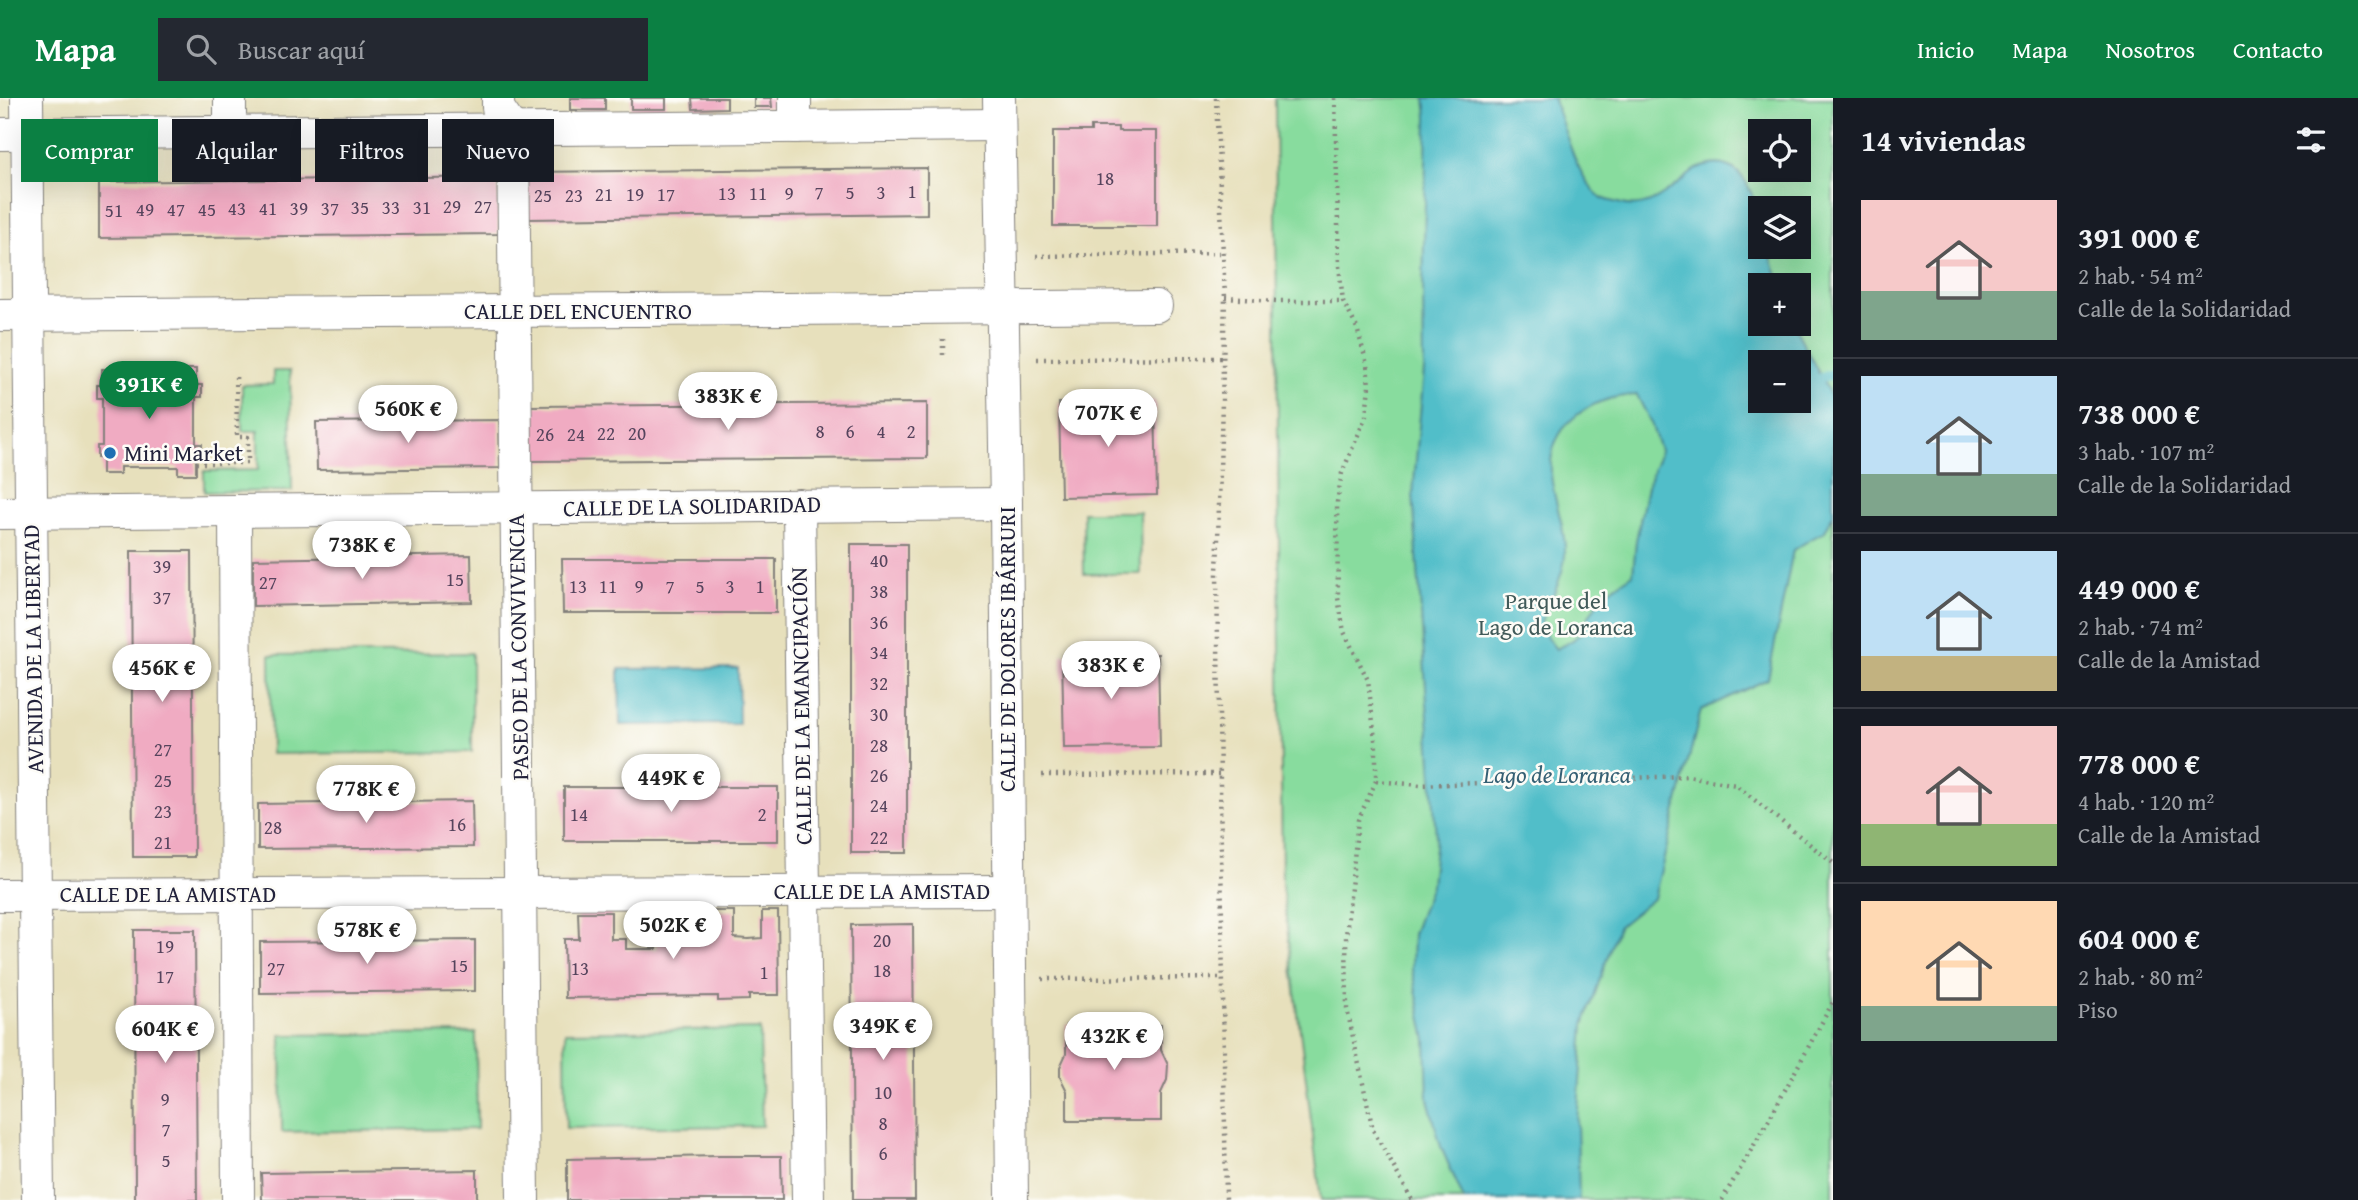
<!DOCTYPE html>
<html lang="es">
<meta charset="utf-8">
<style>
:root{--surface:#171b24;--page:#242831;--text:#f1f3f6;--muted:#9ea1a6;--line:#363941;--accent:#0b8043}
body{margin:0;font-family:"Gentium Book Plus",serif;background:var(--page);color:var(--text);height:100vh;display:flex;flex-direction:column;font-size:26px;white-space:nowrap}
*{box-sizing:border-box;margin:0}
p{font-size:23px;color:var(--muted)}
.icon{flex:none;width:38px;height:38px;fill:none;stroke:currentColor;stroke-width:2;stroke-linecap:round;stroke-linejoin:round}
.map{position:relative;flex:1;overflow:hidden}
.side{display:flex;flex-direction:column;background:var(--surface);width:525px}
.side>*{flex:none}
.top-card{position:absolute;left:21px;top:21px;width:665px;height:63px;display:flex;gap:14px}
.tools{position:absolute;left:1748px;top:21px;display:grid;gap:14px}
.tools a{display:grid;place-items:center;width:63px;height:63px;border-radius:0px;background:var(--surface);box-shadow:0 7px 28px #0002;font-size:35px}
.price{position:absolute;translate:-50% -60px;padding:0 16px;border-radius:24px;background:#fff;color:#222;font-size:23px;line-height:46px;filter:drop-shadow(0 2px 4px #0008)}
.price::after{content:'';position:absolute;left:50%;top:42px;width:21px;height:16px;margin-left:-10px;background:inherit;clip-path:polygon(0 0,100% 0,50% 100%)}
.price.on{background:var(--accent);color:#fff}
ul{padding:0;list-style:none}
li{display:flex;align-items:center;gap:21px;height:175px;padding:0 28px}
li+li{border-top:2px solid var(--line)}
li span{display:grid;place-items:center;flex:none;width:196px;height:140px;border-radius:0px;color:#555}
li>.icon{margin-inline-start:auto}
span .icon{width:84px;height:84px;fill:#fffc;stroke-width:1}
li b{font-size:30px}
h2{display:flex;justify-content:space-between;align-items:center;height:84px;padding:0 28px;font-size:30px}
.pill{padding:0 24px;border-radius:0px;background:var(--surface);box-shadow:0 7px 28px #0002;font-size:24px;line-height:63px}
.pill.on{background:var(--accent);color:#fff}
header{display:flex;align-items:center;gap:42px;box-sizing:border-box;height:98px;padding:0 35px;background:var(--accent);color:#fff}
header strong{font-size:33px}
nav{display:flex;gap:38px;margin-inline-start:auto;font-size:24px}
.search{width:490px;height:63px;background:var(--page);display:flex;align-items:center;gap:18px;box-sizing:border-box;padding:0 24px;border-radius:0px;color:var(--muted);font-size:26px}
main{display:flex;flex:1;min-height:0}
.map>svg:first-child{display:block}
.green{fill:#88dc9e;stroke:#557f6c;stroke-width:2;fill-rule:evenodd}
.water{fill:#51bec9;stroke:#3a7082;stroke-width:2;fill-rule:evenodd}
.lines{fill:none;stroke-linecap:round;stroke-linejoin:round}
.stream{stroke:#51bec9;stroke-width:10}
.building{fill:#f0abc2}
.minor-casing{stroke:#84817c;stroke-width:34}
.path{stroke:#84817c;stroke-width:4.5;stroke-dasharray:2 5;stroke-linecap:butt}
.minor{stroke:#fff;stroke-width:32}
.poi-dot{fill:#1f6fb2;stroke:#fdfcf7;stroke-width:2.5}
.labels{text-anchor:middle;stroke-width:5;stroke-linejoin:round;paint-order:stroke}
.number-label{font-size:19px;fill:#56445d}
.street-label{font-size:23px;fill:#22223b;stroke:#fdfcf7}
.poi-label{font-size:23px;fill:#22223b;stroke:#fdfcf7;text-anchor:start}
.park-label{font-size:23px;fill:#415a59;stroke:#fdfcf7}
.water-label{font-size:24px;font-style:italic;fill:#356074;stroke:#fdfcf7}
</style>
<header>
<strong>Mapa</strong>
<div class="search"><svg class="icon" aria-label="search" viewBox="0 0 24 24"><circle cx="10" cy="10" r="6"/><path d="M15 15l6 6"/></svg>Buscar aquí</div>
<nav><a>Inicio</a><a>Mapa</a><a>Nosotros</a><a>Contacto</a></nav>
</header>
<main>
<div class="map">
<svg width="1833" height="1102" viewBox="0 0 1833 1102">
<rect width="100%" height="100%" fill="#fdfcf7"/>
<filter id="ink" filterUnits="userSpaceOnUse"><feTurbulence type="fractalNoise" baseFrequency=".0143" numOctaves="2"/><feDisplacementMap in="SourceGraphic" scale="14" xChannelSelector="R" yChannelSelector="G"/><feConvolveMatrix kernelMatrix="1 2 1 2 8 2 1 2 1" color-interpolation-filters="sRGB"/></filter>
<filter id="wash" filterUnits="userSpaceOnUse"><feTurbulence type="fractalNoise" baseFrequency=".00686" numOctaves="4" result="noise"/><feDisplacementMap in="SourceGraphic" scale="28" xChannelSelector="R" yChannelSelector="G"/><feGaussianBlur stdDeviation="1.57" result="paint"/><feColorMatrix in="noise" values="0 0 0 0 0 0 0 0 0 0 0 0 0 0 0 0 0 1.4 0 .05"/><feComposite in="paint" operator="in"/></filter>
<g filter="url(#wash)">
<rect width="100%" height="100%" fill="#e7e0bc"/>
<g class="green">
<path d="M1275,0H1833V1102H1321L1282,788ZM1760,33H1799V72H1760ZM1760,110H1799V149H1760ZM1760,187H1799V226H1760ZM1760,264H1799V303H1760Z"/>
<path d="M273,273H290L292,393L204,394V373L258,372V333H242V287L273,286Z"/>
<path d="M1083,414H1140L1141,476H1084Z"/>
<path d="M472,555V654L271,656L270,557Z"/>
<path d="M760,931L762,1028L566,1030L565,934Z"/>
<path d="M476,935L477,1031L282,1034L281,937Z"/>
</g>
<g class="water">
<path d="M1425,0H1553C1565,30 1575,76 1598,97C1603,102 1611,103 1618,105C1645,114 1664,97 1684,81C1688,78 1693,73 1697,71C1749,49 1760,112 1760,149H1768L1780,187H1760V226H1793L1833,302V417L1825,433L1793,452L1768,581L1701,612L1654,800L1618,829L1584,927L1577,1025L1579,1102H1464L1441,1049L1428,1001L1426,942L1412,872L1413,836L1431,787L1436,739L1413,396L1424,272L1423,189L1427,19ZM1760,264H1799V303H1760ZM1637,297L1651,325L1660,353L1647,389L1636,443L1633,476L1602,497L1588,520L1583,533L1573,542L1556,551L1547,540L1541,523C1549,508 1564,475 1565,458C1566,433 1556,409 1552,384C1543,329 1588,299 1637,297Z"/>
<path d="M738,570L739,626L620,627L619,571Z"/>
</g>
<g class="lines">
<path class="stream" d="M1822,280L1833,276"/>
</g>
<g id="blocks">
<g class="building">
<rect x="570" y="0" width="35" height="12"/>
<rect x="631" y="0" width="35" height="11"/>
<path d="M692,0H727V10L693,11Z"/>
<path d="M754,0H771L772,9H754Z"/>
<path d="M1091,29H1118V33H1157V128H1053V33H1091Z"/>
<path d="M927,70V116L528,121L527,74Z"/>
<path d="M498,79V136L99,140V84Z"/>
<path d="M102,271H120V276H178V271H196V287H202V299H196V346H202V360H196V376H178V369H120V376H102V360H97V348H102V300H97V287H102Z"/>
<path d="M1155,303L1157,397L1061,399L1059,305Z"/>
<path d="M927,305V360L530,363V308Z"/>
<path d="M499,322L500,370L317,372L316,324Z"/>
<rect x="851" y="446" width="56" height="309"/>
<path d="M131,453H192L194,759H133Z"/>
<path d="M471,457L472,504L253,508V461Z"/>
<path d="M562,461H776V515H563Z"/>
<path d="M1158,556L1160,649L1064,650L1062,557Z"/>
<rect x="564" y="689" width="214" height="54"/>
<path d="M472,703L473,749L258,751V706Z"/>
<path d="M656,813H672V841H701V813H734V840L748,841L762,840V813H778L779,897H749V902L718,903V898L565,900L564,841H579L578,814H611V841H626V851H657Z"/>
<path d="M913,826L915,1102H853L851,827Z"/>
<path d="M134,832H195L197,1102H135Z"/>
<path d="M475,842V893L260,895V844Z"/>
<path d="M1109,920H1120L1132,927H1161V952L1168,967L1167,982L1161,995V1023H1067V993L1060,979V969L1066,956V927H1093Z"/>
<path d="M720,1058H781L782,1102H567V1061Z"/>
<path d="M477,1072V1102H262L261,1075Z"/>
</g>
</g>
</g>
<g filter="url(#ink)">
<use href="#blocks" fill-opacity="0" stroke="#84817c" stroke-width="2"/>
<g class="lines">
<defs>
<g id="minor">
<path d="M27,0L38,1102"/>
<path d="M230,0V34"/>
<path d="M498,0V10L513,32L523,1102"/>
<path d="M795,0V29"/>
<path d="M999,0L1006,406L1012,1102"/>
<path d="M0,36L999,27"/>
<path d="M0,217L1156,208"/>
<path d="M799,407L808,1102"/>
<path d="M235,413L238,1102"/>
<path d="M0,415L1006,406"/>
<path d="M0,797L1008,793"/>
</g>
</defs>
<use href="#minor" class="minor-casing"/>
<g class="path">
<path d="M1216,0L1225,200L1217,476L1226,1102"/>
<path d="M1335,0L1339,168L1343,203L1357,230L1367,266L1369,288L1366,318L1342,375L1337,404L1338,500L1344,534L1368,582L1376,650V683L1358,722L1346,838L1347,911L1373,1032L1412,1102"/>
<path d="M1036,158L1223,155"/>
<path d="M1225,200L1277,203H1343"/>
<path d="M943,241V257"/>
<path d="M1037,261L1223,260"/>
<path d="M196,365H248V339H237L236,274"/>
<path d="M1042,677L1219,676"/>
<path d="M1376,683L1420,687L1688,678L1736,687L1833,765"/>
<path d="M1042,881L1222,880"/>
<path d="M1722,1102L1767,1025L1833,904"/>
</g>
<use href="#minor" class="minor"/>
</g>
</g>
<circle class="poi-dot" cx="110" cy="355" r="7"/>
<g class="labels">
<g class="number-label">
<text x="1105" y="87">18</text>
<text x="912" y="100">1</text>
<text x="819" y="101">7</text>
<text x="850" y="101">5</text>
<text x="881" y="101">3</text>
<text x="727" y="102">13</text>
<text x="758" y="102">11</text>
<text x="789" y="102">9</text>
<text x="604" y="103">21</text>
<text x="635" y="103">19</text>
<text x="666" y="103">17</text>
<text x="543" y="104">25</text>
<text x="574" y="104">23</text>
<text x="452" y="115">29</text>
<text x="483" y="115">27</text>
<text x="360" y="116">35</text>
<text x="391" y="116">33</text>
<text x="422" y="116">31</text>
<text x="237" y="117">43</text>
<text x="268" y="117">41</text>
<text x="299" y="117">39</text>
<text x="330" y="117">37</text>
<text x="145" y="118">49</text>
<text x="176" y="118">47</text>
<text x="207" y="118">45</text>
<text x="114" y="119">51</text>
<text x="820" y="340">8</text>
<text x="850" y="340">6</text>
<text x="881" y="340">4</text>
<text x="911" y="340">2</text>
<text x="606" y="342">22</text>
<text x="637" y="342">20</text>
<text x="545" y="343">26</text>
<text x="576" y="343">24</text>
<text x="879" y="469">40</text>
<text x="162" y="475">39</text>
<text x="455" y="488">15</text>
<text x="268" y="491">27</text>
<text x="578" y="495">13</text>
<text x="608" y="495">11</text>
<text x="639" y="495">9</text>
<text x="670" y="495">7</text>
<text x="700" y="495">5</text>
<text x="730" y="495">3</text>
<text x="760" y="495">1</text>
<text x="879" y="500">38</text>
<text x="162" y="506">37</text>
<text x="879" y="531">36</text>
<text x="879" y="561">34</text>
<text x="879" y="592">32</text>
<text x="879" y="623">30</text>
<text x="879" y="654">28</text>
<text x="163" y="658">27</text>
<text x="879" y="684">26</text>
<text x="163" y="689">25</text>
<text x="879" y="714">24</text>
<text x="163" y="720">23</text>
<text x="579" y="723">14</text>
<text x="762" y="723">2</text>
<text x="457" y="733">16</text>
<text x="273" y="736">28</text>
<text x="879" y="746">22</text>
<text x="163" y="751">21</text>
<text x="882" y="849">20</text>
<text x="165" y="855">19</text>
<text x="459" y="874">15</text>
<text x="276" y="877">27</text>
<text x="580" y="877">13</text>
<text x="882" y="879">18</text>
<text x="764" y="881">1</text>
<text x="165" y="885">17</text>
<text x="883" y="1001">10</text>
<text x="165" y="1008">9</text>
<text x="883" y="1032">8</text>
<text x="166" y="1038">7</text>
<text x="883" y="1062">6</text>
<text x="166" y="1069">5</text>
</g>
<g class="street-label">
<text x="578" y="221">CALLE DEL ENCUENTRO</text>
<text transform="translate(692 408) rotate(-1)" y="8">CALLE DE LA SOLIDARIDAD</text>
<text transform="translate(518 549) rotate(-91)" y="8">PASEO DE LA CONVIVENCIA</text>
<text transform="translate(33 551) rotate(-91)" y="8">AVENIDA DE LA LIBERTAD</text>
<text transform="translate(1007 551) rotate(-90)" y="8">CALLE DE DOLORES IBÁRRURI</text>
<text transform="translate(801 608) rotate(-91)" y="8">CALLE DE LA EMANCIPACIÓN</text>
<text x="882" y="801">CALLE DE LA AMISTAD</text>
<text x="168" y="804">CALLE DE LA AMISTAD</text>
</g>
<g class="poi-label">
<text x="124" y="363">Mini Market</text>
</g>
<g class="park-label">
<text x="1556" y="511">Parque del<tspan x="1556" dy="26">Lago de Loranca</tspan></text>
</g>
<g class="water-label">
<text x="1557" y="685">Lago de Loranca</text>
</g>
</g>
</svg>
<div class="tools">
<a><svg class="icon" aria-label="locate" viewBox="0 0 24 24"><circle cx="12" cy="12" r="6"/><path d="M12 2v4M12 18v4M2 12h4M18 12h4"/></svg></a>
<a><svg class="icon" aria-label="layers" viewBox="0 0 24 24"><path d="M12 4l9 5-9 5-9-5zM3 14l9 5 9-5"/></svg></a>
<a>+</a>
<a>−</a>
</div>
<b class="price on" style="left:149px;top:323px">391K €</b>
<b class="price" style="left:728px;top:334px">383K €</b>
<b class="price" style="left:408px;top:347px">560K €</b>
<b class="price" style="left:1108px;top:351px">707K €</b>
<b class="price" style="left:362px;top:483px">738K €</b>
<b class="price" style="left:1111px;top:603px">383K €</b>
<b class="price" style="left:162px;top:606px">456K €</b>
<b class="price" style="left:671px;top:716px">449K €</b>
<b class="price" style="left:366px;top:727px">778K €</b>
<b class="price" style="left:673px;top:863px">502K €</b>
<b class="price" style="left:367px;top:868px">578K €</b>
<b class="price" style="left:883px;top:964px">349K €</b>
<b class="price" style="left:165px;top:967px">604K €</b>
<b class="price" style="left:1114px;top:974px">432K €</b>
<div class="top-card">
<a class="pill on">Comprar</a>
<a class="pill">Alquilar</a>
<a class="pill">Filtros</a>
<a class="pill">Nuevo</a>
</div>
</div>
<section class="side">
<h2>14 viviendas<svg class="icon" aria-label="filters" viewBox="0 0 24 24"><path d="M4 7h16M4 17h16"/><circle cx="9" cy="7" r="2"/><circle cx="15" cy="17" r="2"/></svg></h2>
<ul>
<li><span style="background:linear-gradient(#f6c9c9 65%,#7fa58c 0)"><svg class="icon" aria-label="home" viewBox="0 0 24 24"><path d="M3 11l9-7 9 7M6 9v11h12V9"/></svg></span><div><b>391 000 €</b><p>2 hab. · 54 m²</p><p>Calle de la Solidaridad</p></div></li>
<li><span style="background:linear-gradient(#bfe0f5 70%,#7fa58c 0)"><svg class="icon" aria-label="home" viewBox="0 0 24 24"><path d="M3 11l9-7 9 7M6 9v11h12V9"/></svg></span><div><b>738 000 €</b><p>3 hab. · 107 m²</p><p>Calle de la Solidaridad</p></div></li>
<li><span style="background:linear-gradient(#bfe0f5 75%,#c2b280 0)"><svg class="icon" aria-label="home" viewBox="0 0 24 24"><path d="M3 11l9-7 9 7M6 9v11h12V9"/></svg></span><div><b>449 000 €</b><p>2 hab. · 74 m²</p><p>Calle de la Amistad</p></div></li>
<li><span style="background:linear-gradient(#f6c9c9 70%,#8fb573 0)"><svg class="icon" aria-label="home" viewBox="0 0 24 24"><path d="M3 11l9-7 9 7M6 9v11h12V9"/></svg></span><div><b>778 000 €</b><p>4 hab. · 120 m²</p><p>Calle de la Amistad</p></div></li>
<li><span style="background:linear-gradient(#ffd9b3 75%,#7fa58c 0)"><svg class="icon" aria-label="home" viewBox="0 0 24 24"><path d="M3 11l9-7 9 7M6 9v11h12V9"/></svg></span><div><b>604 000 €</b><p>2 hab. · 80 m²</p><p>Piso</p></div></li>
</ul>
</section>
</main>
